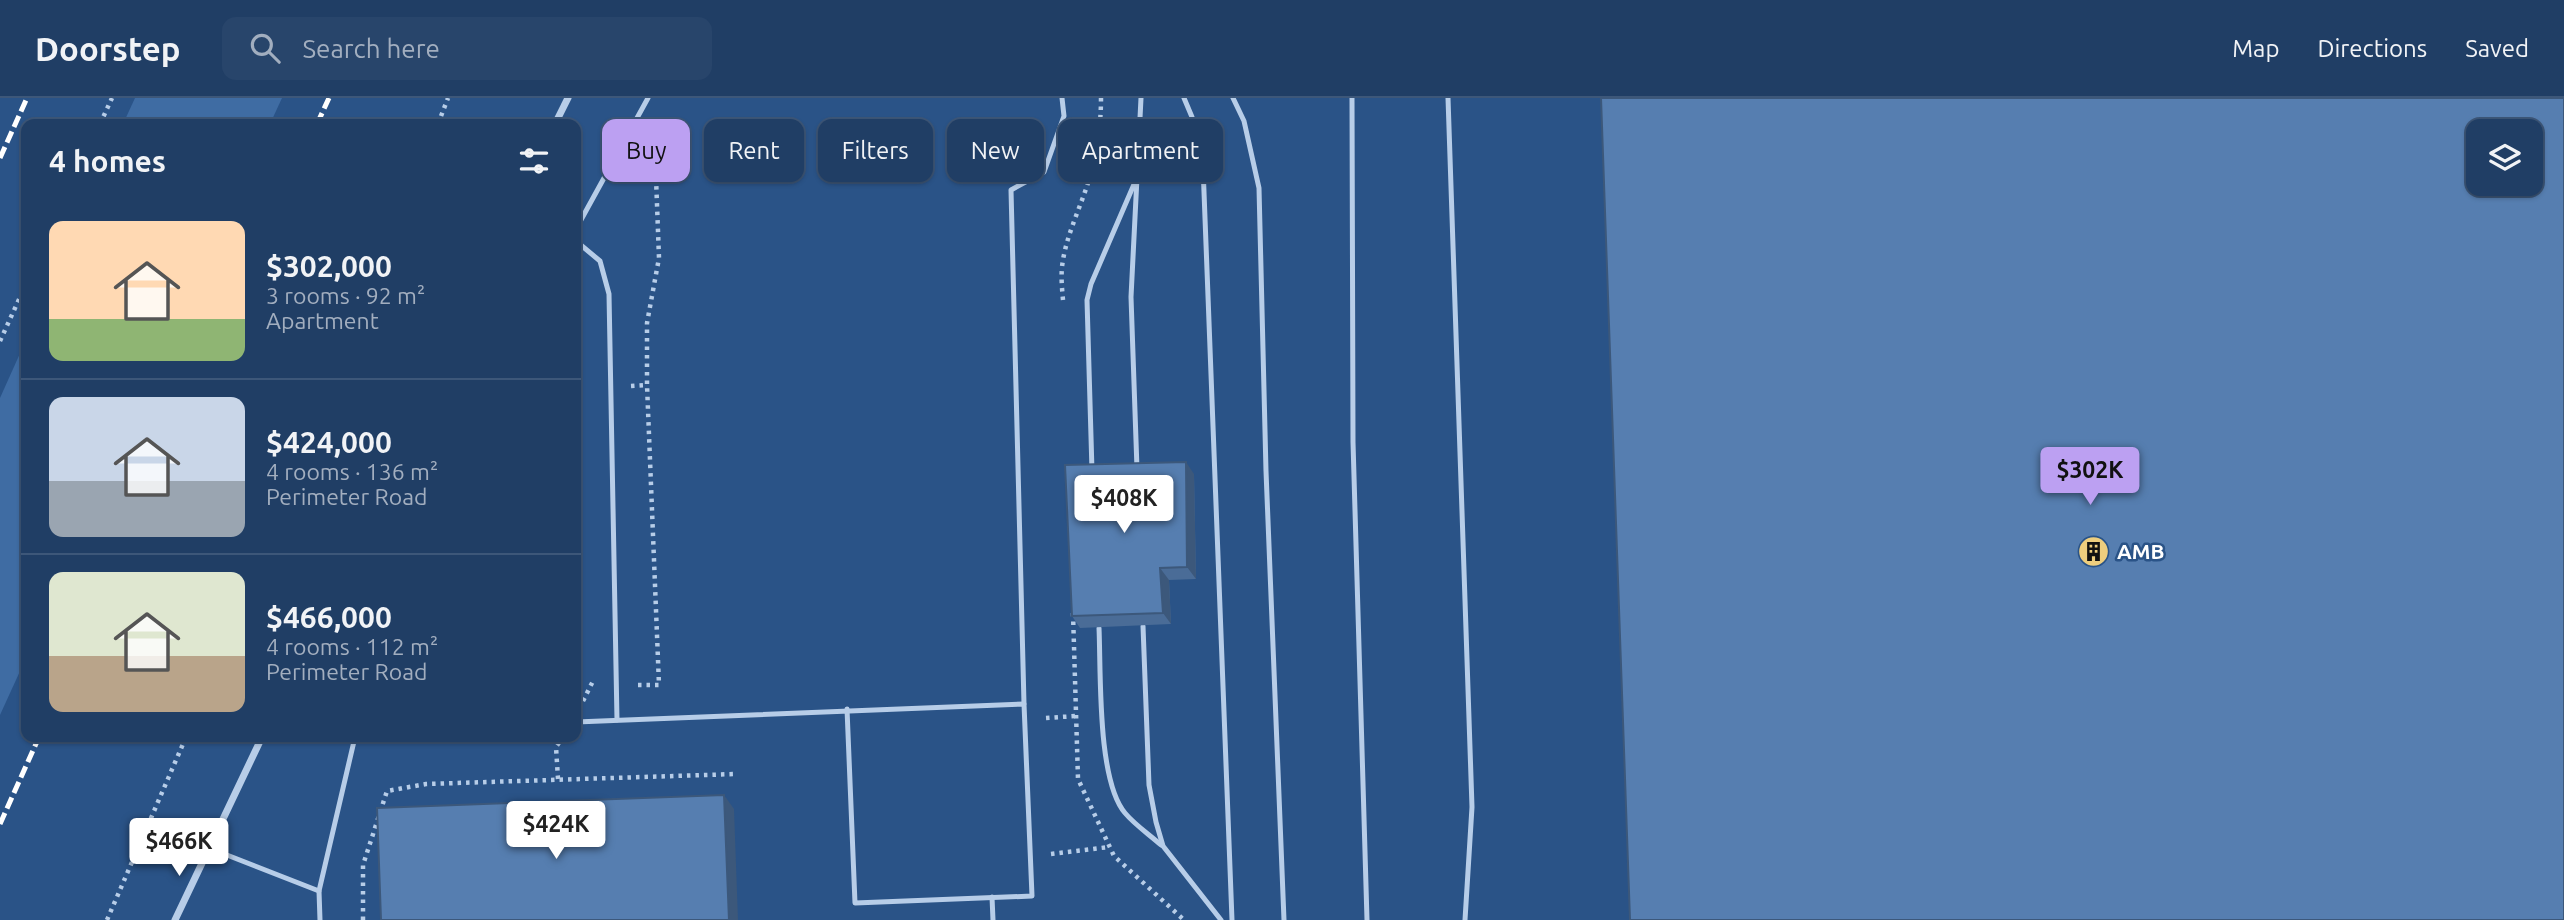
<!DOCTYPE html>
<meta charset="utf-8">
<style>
:root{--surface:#203e65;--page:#28456b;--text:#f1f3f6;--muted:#a2aebf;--line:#3d5779;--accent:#bca0f2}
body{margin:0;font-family:Ubuntu,sans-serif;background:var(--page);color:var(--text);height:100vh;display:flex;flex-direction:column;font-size:26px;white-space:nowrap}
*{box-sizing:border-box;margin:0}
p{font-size:23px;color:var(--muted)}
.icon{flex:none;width:38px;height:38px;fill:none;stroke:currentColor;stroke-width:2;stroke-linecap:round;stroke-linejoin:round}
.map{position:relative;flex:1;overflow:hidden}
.sheet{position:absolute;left:21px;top:21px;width:560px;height:623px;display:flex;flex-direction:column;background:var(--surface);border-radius:14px;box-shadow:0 2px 5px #0004,0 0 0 2px var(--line)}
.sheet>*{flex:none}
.guide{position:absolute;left:602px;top:21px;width:665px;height:63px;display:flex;gap:14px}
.tools{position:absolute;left:2466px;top:21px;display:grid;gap:14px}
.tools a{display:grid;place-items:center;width:77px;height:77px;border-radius:14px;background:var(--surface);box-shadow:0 2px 5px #0004,0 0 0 2px var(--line);font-size:35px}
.price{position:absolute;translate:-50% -60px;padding:0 16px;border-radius:7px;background:#fff;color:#222;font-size:23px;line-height:46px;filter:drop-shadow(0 2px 4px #0008)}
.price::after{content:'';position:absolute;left:50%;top:42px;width:21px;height:16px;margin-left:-10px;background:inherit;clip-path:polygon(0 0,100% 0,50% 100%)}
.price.on{background:var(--accent);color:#111}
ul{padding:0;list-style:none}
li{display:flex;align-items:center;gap:21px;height:175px;padding:0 28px}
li+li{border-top:2px solid var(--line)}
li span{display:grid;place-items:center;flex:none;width:196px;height:140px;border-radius:14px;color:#555}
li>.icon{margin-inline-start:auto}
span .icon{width:84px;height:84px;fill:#fffc;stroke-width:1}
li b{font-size:30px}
h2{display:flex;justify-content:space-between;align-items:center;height:84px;padding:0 28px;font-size:30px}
.tag{padding:0 24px;border-radius:14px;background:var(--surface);box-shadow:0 2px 5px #0004,0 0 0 2px var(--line);font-size:24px;line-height:63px}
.tag.on{background:var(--accent);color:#111}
header{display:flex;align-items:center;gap:42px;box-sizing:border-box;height:98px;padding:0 35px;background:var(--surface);border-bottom:2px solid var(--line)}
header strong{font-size:33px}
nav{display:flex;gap:38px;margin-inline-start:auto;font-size:24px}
.search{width:490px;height:63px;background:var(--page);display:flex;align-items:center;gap:18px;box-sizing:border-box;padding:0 24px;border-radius:14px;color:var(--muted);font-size:26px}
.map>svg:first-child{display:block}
.green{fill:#3f6ca3}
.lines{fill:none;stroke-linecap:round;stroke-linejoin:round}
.path{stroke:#b7cde8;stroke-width:4.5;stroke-dasharray:3.5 5;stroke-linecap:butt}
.lane{stroke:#b7cde8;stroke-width:5}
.street{stroke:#b7cde8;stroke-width:7}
.rail{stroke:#fff;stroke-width:5;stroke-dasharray:12 5;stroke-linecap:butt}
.wall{fill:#4a6c97}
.shaded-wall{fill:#3c587b}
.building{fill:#567eb0;stroke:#3c587b;stroke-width:2;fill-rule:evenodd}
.labels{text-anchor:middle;stroke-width:5;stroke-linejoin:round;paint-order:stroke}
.poi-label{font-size:21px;font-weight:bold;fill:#fff;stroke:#2a5387;text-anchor:start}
</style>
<header>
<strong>Doorstep</strong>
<div class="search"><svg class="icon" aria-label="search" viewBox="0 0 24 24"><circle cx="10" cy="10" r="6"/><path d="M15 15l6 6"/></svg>Search here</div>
<nav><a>Map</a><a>Directions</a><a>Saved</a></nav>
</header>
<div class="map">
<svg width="2564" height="822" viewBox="0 0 2564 822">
<rect width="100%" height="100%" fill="#2a5387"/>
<g class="green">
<path d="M135,0H282L270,26H123Z"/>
<path d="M26,242V560L0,617V300Z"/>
</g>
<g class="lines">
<g class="path">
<path d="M100,26L112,0"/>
<path d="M438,26L448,0"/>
<path d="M1063,202C1062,191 1061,180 1062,169C1065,142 1077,117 1086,91C1096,62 1101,31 1101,0"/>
<path d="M0,243L26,186"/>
<path d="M631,288L647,287V225L659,160L655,53"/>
<path d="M1073,515L1078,681L1114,758L1184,822"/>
<path d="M638,587H659L647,287"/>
<path d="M583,603L593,583"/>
<path d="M1046,620L1076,618"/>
<path d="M558,681L556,649L563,639"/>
<path d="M1051,756L1109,749"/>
<path d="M107,822L186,639"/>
<path d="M363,822V767L387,693L426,686L736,676"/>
</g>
<g class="lane">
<path d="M1184,0L1192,19L1203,68L1232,822"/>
<path d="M1233,0L1244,23L1259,90L1266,373L1284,822"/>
<path d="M1352,0L1353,344L1367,822"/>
<path d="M1448,0L1472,709L1465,822"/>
<path d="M576,131L648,0"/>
<path d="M576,143L600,163L609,196L617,622"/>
<path d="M1137,371L1131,199L1141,0"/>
<path d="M1092,373L1087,202L1091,186L1135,84"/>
<path d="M1143,528L1149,687L1156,724L1163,748L1221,822"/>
<path d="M1099,530C1101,574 1097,682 1125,715C1135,727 1150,737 1161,747"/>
<path d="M1024,606L1011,92L1044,74L1064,18L1062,0"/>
<path d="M576,624L1024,606L1032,798L855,805L847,611"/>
<path d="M209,750L319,793L355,639"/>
<path d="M319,793L320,822"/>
<path d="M992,799L993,822"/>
</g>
<g class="street">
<path d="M555,26L568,0"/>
<path d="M175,822L262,639"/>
</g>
<g class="rail">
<path d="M317,26L329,0"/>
<path d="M0,60L27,0"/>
<path d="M0,726L39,639"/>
</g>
</g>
<path class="wall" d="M1194,376L1196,481L1169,482L1171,526L1080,530L1072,518Z"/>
<g class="shaded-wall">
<path d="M1186,364L1194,376L1196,481L1187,469Z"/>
<path d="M1160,470L1169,482L1171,526L1163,515Z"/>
<path d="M724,697L734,711L738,822H729Z"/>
</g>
<g class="building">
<path d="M1601,0H2564V822H1630ZM2478,33H2530V86H2478Z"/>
<path d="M1186,364L1187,469L1160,470L1163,515L1072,518L1065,367Z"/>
<path d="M724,697L729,822H381L377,710Z"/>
</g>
<defs>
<symbol id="building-disc" viewBox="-11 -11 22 22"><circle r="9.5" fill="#eece7e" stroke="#2a5387"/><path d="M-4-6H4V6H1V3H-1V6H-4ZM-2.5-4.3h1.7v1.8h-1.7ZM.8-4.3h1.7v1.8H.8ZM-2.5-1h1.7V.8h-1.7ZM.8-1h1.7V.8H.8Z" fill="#111"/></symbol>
</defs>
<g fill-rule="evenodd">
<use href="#building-disc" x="2076" y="436" width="35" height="35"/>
</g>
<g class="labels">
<g class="poi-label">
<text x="2117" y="461">AMB</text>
</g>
</g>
</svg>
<div class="tools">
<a><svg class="icon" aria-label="layers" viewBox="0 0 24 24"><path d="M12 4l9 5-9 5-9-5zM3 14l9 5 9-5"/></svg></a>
</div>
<b class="price on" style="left:2090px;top:409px">$302K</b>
<b class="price" style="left:1124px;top:437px">$408K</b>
<b class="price" style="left:556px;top:763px">$424K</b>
<b class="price" style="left:179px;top:780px">$466K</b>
<div class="guide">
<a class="tag on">Buy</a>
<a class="tag">Rent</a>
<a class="tag">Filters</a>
<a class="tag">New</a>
<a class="tag">Apartment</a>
</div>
<section class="sheet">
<h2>4 homes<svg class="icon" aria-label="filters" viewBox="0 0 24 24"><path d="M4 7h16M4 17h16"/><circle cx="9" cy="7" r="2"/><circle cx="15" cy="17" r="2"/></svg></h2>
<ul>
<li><span style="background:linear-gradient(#ffd9b3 70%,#8fb573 0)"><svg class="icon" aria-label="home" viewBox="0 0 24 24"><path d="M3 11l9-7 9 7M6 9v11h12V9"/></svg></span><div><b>$302,000</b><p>3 rooms · 92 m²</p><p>Apartment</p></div></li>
<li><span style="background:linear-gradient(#c9d6e8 60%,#9aa5b1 0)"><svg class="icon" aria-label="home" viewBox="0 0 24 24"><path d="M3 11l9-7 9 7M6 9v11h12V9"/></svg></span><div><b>$424,000</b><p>4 rooms · 136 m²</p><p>Perimeter Road</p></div></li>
<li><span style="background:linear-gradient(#dfe7d0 60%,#b9a48a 0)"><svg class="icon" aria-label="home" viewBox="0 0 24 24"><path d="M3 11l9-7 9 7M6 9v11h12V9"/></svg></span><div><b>$466,000</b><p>4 rooms · 112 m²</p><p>Perimeter Road</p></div></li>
</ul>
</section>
</div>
